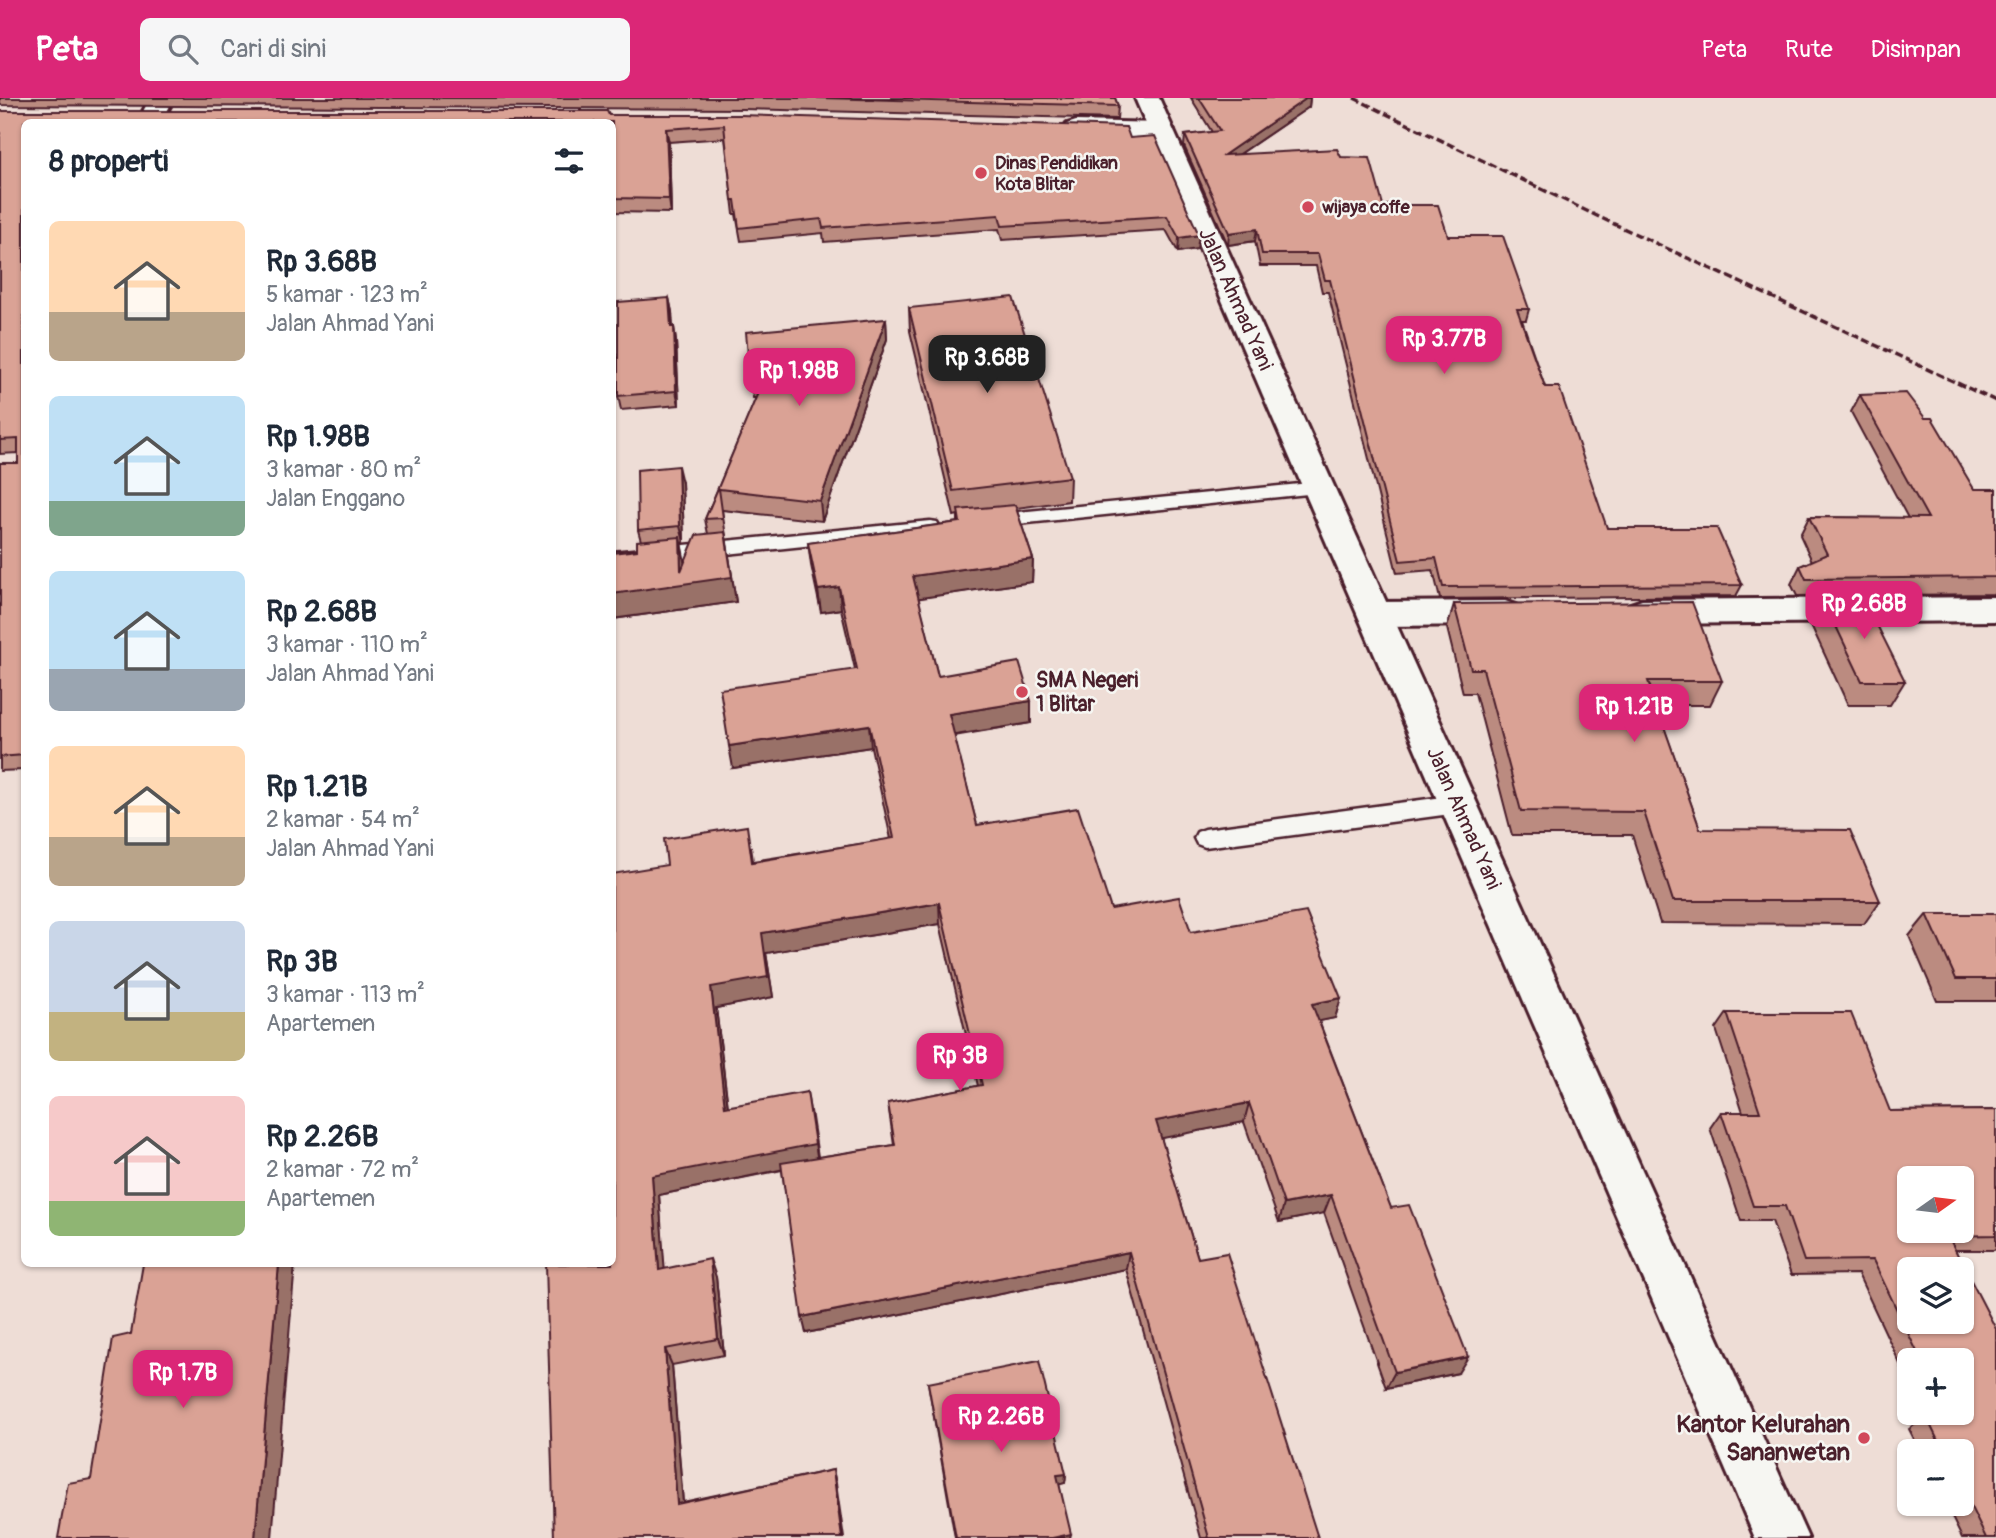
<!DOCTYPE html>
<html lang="id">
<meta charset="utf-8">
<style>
:root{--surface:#fff;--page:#f6f6f7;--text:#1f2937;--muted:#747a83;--accent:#db2777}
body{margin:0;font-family:Pangolin,sans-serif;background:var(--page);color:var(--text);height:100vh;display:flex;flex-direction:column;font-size:26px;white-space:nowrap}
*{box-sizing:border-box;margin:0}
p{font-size:23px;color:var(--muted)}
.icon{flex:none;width:38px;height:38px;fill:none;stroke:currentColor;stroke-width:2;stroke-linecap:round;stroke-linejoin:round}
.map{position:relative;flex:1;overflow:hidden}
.drawer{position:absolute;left:21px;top:21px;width:595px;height:1148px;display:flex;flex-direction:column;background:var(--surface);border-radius:10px;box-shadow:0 2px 5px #0004}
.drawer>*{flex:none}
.needle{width:46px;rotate:76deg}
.tools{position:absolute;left:1897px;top:1068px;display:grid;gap:14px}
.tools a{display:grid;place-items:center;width:77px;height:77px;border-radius:10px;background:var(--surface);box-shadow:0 2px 5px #0004;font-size:35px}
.price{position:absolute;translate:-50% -60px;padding:0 16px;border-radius:14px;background:var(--accent);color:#fff;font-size:23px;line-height:46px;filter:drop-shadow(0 2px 4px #0008)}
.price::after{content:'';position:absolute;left:50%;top:42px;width:21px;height:16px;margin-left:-10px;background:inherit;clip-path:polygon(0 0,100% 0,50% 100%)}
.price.active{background:#222;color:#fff}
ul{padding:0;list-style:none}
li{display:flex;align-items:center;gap:21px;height:175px;padding:0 28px}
li span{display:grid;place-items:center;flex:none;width:196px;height:140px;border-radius:10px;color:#555}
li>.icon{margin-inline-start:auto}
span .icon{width:84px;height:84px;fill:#fffc;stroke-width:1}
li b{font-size:30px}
h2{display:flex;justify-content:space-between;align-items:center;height:84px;padding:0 28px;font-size:30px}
header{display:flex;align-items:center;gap:42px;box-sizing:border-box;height:98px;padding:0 35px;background:var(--accent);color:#fff}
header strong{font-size:33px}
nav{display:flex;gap:38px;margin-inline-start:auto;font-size:24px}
.search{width:490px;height:63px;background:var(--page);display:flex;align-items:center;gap:18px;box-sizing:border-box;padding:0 24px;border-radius:10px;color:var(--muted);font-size:26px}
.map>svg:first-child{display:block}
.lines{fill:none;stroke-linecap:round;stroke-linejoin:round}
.lane-casing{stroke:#4a1f2b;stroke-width:5}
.street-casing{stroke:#4a1f2b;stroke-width:6}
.primary-casing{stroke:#4a1f2b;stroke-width:6}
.lane{fill:#f6f6f2;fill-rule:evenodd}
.street{fill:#f6f6f2;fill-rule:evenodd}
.primary{fill:#f6f6f2;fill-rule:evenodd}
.rail{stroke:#4a1f2b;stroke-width:3.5;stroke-dasharray:8 3.5;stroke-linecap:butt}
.wall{fill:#bb8b80;stroke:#4a1f2b;stroke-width:2;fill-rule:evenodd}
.shaded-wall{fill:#997168;stroke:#4a1f2b;stroke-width:2}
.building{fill:#daa295;stroke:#4a1f2b;stroke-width:2;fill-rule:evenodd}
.poi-dot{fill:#d1495b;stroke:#f6f6f2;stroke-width:2.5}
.labels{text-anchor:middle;stroke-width:5;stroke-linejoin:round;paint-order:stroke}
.far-poi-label{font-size:18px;font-weight:bold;fill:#4a1f2b;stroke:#f6f6f2;text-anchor:start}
.street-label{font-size:21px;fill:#4a1f2b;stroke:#f6f6f2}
.poi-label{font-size:21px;font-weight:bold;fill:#4a1f2b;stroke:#f6f6f2;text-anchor:start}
.near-poi-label{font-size:24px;font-weight:bold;fill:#4a1f2b;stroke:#f6f6f2;text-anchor:end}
</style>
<header>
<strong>Peta</strong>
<div class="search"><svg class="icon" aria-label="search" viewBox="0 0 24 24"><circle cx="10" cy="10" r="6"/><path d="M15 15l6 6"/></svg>Cari di sini</div>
<nav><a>Peta</a><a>Rute</a><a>Disimpan</a></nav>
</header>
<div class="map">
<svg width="1996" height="1440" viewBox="0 0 1996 1440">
<rect width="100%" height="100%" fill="#eeddd6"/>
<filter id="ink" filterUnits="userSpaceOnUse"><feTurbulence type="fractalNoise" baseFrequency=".0143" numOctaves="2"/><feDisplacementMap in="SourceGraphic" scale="14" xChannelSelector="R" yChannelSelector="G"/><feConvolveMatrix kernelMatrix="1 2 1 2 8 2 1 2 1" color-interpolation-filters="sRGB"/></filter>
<g filter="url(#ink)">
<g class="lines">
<defs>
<g id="lane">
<path d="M1320,384L1327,386L1329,390L1327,394L988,429L981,428L978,423L981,418L988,417Z"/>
<path d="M930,423L937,424L940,429L937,434L612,468V454Z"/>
<path d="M1458,697L1466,700L1469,706L1466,712L1458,715L1205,749L1197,746L1194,740L1197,734L1205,731Z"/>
</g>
<g id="street">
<path d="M151,0H175L161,23H143L140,18Z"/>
<path d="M1076,23L1161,25L1170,28L1174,33L1170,38L1161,41L1067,36L1063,31L1067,26Z"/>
<path d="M1996,499V523L1642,526L1630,522L1625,514L1630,506L1642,502Z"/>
<path d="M1505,503L1517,507L1522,515L1517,523L1505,527L1377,528L1365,525L1360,516L1365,507L1377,504Z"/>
</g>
<path id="primary" d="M1135,0H1159L1808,1440H1755Z"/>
</defs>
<use href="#lane" class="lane-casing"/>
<use href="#street" class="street-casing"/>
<use href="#primary" class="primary-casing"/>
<use href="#lane" class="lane"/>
<use href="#street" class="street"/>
<use href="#primary" class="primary"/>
<path class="rail" d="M1354,0L1597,118L1996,303"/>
</g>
<g class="wall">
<path d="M0,0H1115L1118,8L1117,21L743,11L0,7Z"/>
<path d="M1191,0H1310L1309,9L1240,56L1341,59L1383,107L1448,138L1529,211L1526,222H1522L1545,289L1607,430L1742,487L1736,498L1440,501L1433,472L1397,475L1328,194H1322L1316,168H1260L1255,143L1228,147L1184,48L1185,37L1212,34Z"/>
<path d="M0,13L609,17L1130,40L1197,151L1178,154L1166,132L1002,142L999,131L824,144L823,135L741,143L736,116H734L725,40L669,44L671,115L612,114V24H24V672L0,673V365H18V355L0,356Z"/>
<path d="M669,200L672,214L673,229H674L676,243L679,307L621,312L618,298Z"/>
<path d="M909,210L1070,379L1069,403L1016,410L1033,461L1032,484L918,500L938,578L1031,603V625L954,638L977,727L1111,811L1191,834L1341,900L1335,920L1319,923L1391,1110L1458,1275L1386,1290L1324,1115L1279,1124L1244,1024L1161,1040L1198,1160L1318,1440H1201L1126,1171L806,1235L782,1072L659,1097L664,1171L716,1179L724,1257L672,1267L683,1404L833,1372L836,1386L554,1440L667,767L751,749L753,763L891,741L871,649L733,670L855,571L841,511L821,514L811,467L808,445L958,424V417L954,418L910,233ZM940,826L978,988L888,1005L894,1047L818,1059L811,1013L728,1009L716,910L773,899L766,855Z"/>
<path d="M886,221L887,241L822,423L722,412L736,504L612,521V455L637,452L641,443L638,432L682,385L684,444L681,445L685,464L708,436L705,421L756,300H753L750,280Z"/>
<path d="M1860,297L1974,391H1996V496L1797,498L1791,486L1800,468L1812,463L1800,437L1809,419L1908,420L1851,314Z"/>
<path d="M1824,503L1905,583L1890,607H1848L1811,527Z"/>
<path d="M1454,506L1722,583L1710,607H1656L1700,731L1880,803L1864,826L1660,825L1632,737H1512L1475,595H1463L1447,530Z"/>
<path d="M1927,816H1996V903H1937L1909,838Z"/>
<path d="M1727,915L1890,1013L1996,1012V1150L1994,1152H1956L1996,1440H1962L1945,1405H1962V1353H1920L1909,1331L1925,1319L1923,1314H1962V1262H1909V1285L1858,1176L1791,1177L1772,1123H1741L1710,1030L1721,1014H1743L1716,931Z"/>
<path d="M928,1285L1066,1376L1065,1385L1059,1386L1070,1440H955Z"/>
</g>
<g class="shaded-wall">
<path d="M1307,0H1310L1309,9L1222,68L1224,57Z"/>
<path d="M666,31L669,44L671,115L669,101Z"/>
<path d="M1257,131L1255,143L1228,147L1229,135Z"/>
<path d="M1199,137L1197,151L1178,154L1179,140Z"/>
<path d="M669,200L672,214L673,244L671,229Z"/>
<path d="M886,221L887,241L822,423L820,403Z"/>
<path d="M674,229L676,243L679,307L676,293Z"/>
<path d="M678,368L682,385L684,444L680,428Z"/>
<path d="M725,434L736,504L612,521V496L681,473L680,439L684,463Z"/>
<path d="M1033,461L1032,484L914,501L913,478Z"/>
<path d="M839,489L841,511L821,514L818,492Z"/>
<path d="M1031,603V625L949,638V616Z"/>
<path d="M869,627L871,649L733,670L729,648Z"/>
<path d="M939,805L940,826L766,855L773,899L716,910L730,1028L725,1009L711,889L762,835Z"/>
<path d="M1341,900L1335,920L1306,926L1312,906Z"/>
<path d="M807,994L818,1064L659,1097L666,1189L659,1172L652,1078Z"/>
<path d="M1249,1005L1244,1024L1153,1042L1156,1023Z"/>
<path d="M1331,1097L1324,1115L1279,1124L1284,1106Z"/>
<path d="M1129,1154L1126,1171L806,1235L802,1219Z"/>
<path d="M710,1161L716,1179L724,1257L718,1241Z"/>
<path d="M279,1166H295L272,1440H255Z"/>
<path d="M665,1251L672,1267L684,1419L677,1406Z"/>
<path d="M1468,1259L1458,1275L1386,1290L1395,1274Z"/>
<path d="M833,1372L836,1386L844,1440H842Z"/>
<path d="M1066,1376L1065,1385L1056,1387L1057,1377Z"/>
<path d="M1071,1436L1070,1440H1052Z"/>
</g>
<g class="building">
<path d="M819,0H1115L1118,8Z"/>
<path d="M1199,0H1307L1224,57L1337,51L1341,59L1370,60L1383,107H1438L1448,138H1503L1529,211H1517L1545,289H1559L1607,430H1717L1742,487L1443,489L1436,460L1400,463L1330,182H1325L1318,156H1262L1257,131L1229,135L1185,37L1220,33Z"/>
<path d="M0,13H607L609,17H741L1126,29L1130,40L1155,38L1199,137L1179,140L1167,118L1002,128L999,117L823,130L821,121L739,130L735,102H732L724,27L666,31L669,101L612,100V24H24V657L0,659V365H18V341L0,342Z"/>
<path d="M1013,199L1070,379L953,393L909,210Z"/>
<path d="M669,200L671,229H674L676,293L618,298V204Z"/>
<path d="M886,221L820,403L719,391L723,420L705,421L765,278L750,280L746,234Z"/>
<path d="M1906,295L1925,320H1932L1974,391H1996V479L1806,481L1800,468L1827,456L1809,419L1928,420L1860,297Z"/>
<path d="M678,368L680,428L638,432L637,372Z"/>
<path d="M1015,407L1033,461L913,478L938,578L1019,564L1031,603L949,616L977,727L1078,710L1111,811L1179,799L1191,834L1306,814L1341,900L1312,906L1391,1110L1409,1107L1468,1259L1395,1274L1331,1097L1284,1106L1249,1005L1156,1023L1198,1160L1227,1155L1318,1440H1209L1129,1154L802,1219L781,1065L895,1047L888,1005L982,987L939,805L762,835L768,879L711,889L725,1009L807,994L815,1046L652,1078L659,1172L710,1161L718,1241L665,1251L677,1406L833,1372L842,1440H554L546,1166H612V776L667,767L664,741L747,728L752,764L894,740L869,627L729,648L720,591L857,571L839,489L818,492L808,445L960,424L958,412Z"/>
<path d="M725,434L732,479L612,496V455L637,452V443L680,439L681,473L696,437Z"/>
<path d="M1824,503H1865L1905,583H1862Z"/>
<path d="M1692,504L1722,583H1648L1700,731L1850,732L1880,803H1673L1644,714L1521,713L1483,571H1471L1454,506Z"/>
<path d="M1927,816H1996V881H1956Z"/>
<path d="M1727,915H1851L1890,1013L1996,1012V1137L1948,1138L1996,1231V1440H1986L1962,1391V1353H1943L1926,1318L1946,1315V1314H1962V1262H1921L1873,1162L1804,1163L1785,1108H1753L1721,1014H1760ZM1909,1080H1962V1132H1909ZM1909,1171H1962V1223H1909Z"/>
<path d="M143,1166H279L255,1440H58L68,1385L91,1381L113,1240L131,1236Z"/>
<path d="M1039,1263L1066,1376L1057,1377L1071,1436L1052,1440H956L928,1285Z"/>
</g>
</g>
<g class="poi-dot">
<circle cx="981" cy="75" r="7"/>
<circle cx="1308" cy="109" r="7"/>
<circle cx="1022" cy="594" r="7"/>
<circle cx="1864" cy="1340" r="7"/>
</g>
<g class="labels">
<g class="far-poi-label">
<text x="995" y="71">Dinas Pendidikan<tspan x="995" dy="21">Kota Blitar</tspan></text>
<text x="1322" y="115">wijaya coffe</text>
</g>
<g class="street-label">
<text transform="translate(1236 201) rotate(66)" y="7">Jalan Ahmad Yani</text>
<text transform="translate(1464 720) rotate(66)" y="7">Jalan Ahmad Yani</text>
</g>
<g class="poi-label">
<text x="1036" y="589">SMA Negeri<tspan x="1036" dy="24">1 Blitar</tspan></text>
</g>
<g class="near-poi-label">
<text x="1850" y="1334">Kantor Kelurahan<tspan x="1850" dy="28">Sananwetan</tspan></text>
</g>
</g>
</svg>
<div class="tools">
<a><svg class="needle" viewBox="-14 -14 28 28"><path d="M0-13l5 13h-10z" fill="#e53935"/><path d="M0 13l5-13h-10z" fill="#747a83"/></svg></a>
<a><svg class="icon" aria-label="layers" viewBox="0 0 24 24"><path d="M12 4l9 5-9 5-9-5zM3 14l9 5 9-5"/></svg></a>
<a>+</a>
<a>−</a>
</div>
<b class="price" style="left:1444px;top:278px">Rp 3.77B</b>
<b class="price active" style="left:987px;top:297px">Rp 3.68B</b>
<b class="price" style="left:799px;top:310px">Rp 1.98B</b>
<b class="price" style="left:1864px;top:543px">Rp 2.68B</b>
<b class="price" style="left:1634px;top:646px">Rp 1.21B</b>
<b class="price" style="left:960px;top:995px">Rp 3B</b>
<b class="price" style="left:183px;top:1312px">Rp 1.7B</b>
<b class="price" style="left:1001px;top:1356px">Rp 2.26B</b>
<section class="drawer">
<h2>8 properti<svg class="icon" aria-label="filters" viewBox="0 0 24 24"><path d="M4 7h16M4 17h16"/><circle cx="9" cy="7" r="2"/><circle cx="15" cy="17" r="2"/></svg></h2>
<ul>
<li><span style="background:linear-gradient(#ffd9b3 65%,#b9a48a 0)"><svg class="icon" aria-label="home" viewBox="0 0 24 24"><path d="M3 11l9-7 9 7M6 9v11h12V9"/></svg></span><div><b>Rp 3.68B</b><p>5 kamar · 123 m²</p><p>Jalan Ahmad Yani</p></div></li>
<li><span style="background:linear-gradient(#bfe0f5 75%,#7fa58c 0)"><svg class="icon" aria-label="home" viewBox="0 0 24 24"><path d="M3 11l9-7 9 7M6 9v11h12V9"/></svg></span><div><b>Rp 1.98B</b><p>3 kamar · 80 m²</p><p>Jalan Enggano</p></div></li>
<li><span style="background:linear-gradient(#bfe0f5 70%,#9aa5b1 0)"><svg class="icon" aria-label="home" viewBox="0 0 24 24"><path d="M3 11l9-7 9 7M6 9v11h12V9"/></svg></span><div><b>Rp 2.68B</b><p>3 kamar · 110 m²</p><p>Jalan Ahmad Yani</p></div></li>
<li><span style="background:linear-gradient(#ffd9b3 65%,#b9a48a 0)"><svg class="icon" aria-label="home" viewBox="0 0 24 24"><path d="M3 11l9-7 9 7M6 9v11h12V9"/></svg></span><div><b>Rp 1.21B</b><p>2 kamar · 54 m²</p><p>Jalan Ahmad Yani</p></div></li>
<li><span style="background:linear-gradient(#c9d6e8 65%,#c2b280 0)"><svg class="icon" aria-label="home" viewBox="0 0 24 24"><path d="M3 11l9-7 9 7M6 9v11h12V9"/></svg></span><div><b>Rp 3B</b><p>3 kamar · 113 m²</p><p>Apartemen</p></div></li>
<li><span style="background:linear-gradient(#f6c9c9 75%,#8fb573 0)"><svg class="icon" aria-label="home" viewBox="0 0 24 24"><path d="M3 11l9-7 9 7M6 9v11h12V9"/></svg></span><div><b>Rp 2.26B</b><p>2 kamar · 72 m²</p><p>Apartemen</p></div></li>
</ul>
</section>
</div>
